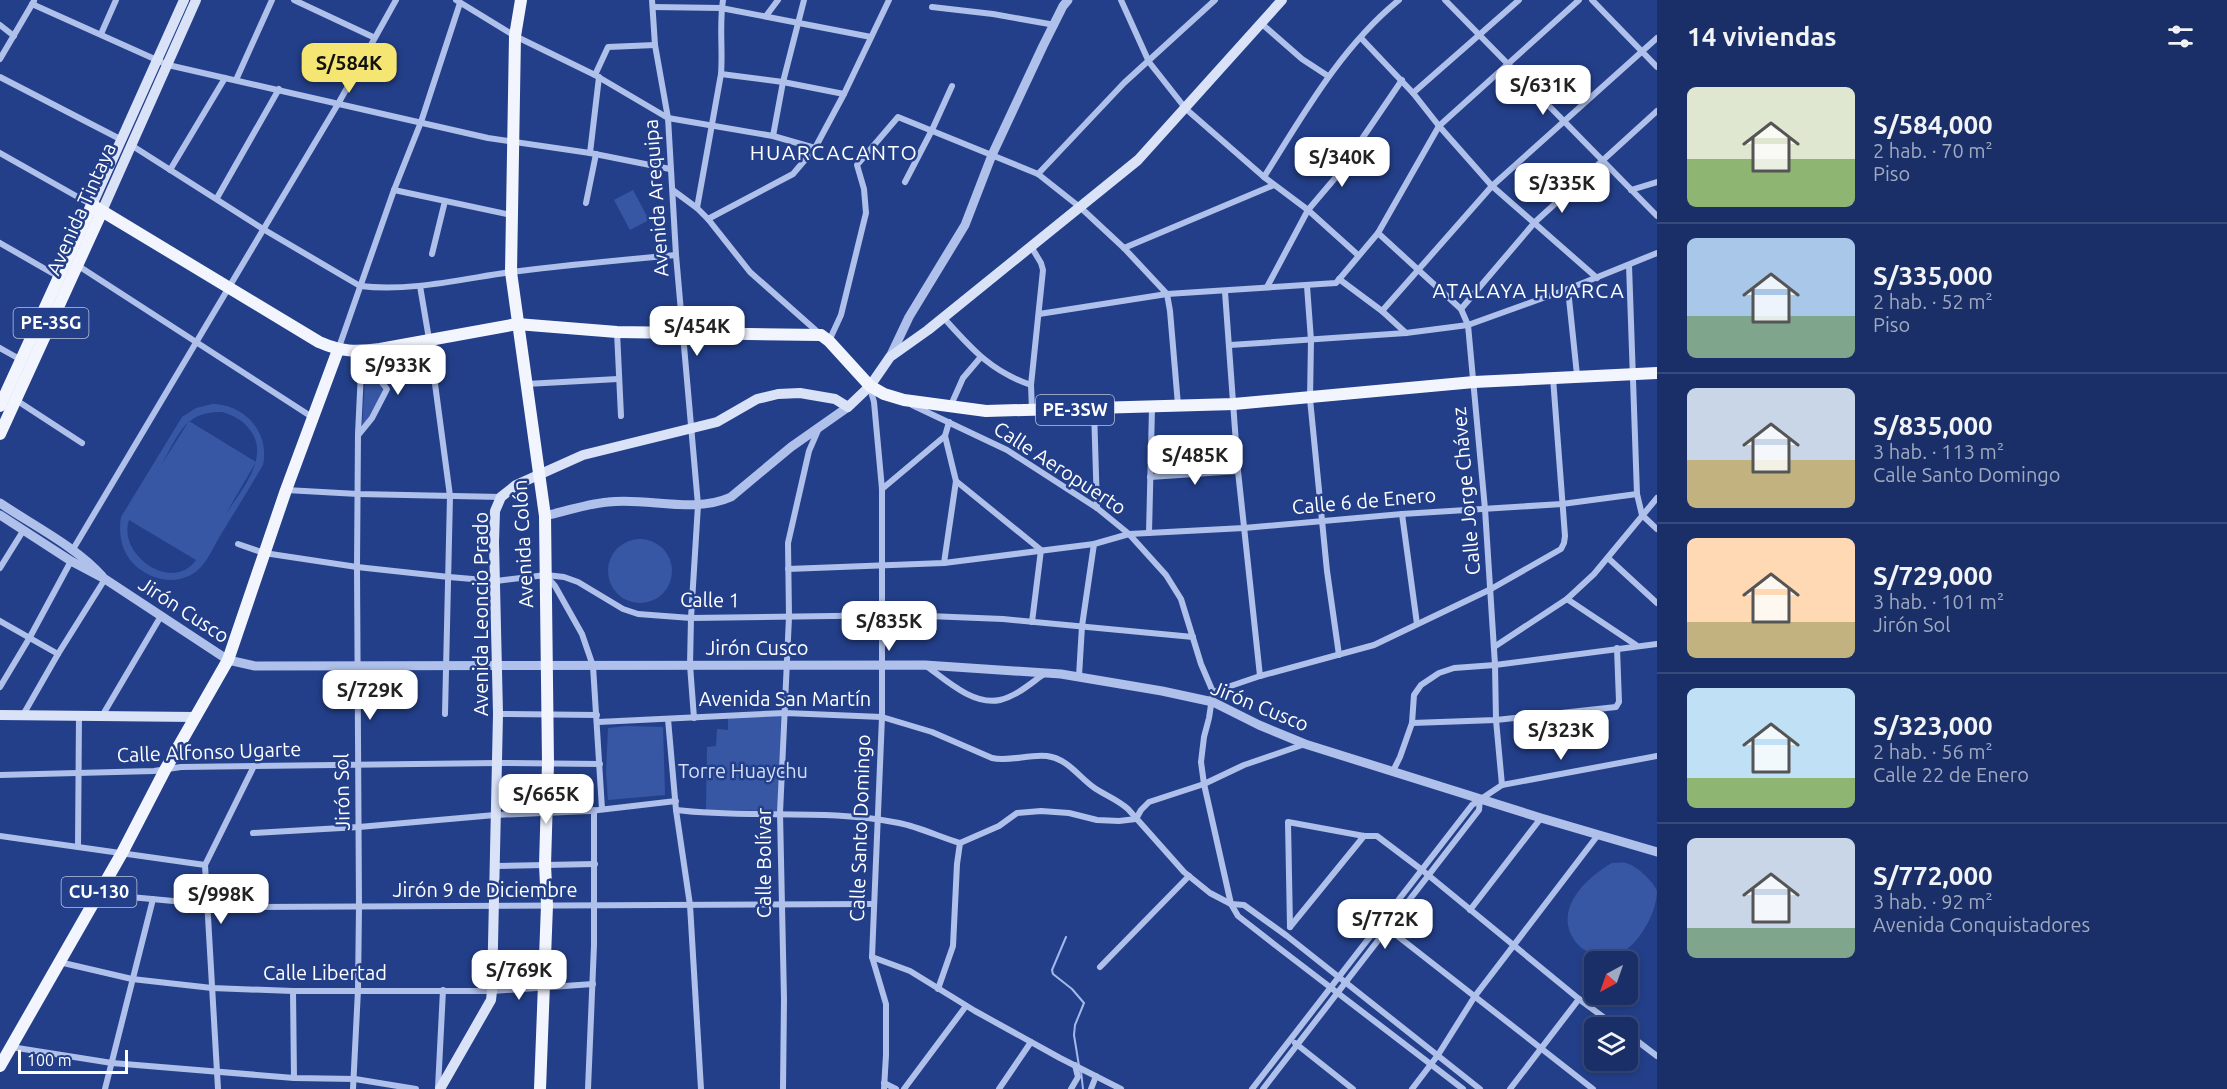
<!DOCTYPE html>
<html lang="es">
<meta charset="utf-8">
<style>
:root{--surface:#1a2f67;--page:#273b70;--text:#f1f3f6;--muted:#9fa9c0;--line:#384a7b;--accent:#f5e572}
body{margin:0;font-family:Ubuntu,sans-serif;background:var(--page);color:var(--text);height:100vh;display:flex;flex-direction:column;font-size:22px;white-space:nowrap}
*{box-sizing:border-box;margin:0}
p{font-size:20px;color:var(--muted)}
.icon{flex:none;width:33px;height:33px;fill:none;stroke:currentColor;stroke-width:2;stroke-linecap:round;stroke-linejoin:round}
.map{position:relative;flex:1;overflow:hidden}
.sheet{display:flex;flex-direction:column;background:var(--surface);width:570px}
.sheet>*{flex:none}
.needle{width:39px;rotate:220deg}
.tools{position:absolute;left:1584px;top:951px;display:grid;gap:12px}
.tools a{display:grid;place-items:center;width:54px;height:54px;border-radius:9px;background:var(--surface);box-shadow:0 3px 9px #0003,0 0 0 2px var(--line);font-size:30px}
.scale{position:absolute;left:18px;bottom:15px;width:110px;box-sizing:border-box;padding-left:6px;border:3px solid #fff;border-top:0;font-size:16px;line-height:21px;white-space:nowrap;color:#fff;-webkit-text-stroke:4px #233f89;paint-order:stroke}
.price{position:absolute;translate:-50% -51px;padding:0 14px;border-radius:12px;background:#fff;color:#222;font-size:20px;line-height:39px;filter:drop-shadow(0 2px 3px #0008)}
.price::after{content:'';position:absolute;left:50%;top:36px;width:18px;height:14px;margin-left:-9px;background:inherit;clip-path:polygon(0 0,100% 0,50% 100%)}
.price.selected{background:var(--accent);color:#111}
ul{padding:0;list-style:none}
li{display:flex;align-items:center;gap:18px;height:150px;padding:0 30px}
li+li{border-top:2px solid var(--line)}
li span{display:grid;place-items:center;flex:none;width:168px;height:120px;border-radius:9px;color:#555}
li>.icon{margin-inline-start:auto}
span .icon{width:72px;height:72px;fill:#fffc;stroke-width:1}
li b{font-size:26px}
h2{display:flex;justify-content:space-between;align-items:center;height:72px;padding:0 30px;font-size:26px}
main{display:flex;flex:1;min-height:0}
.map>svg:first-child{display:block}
.green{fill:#3757a5;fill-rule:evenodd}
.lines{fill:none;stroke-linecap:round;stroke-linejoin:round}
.stream{stroke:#a3b8eb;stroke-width:2}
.minor{stroke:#afc0ea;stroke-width:6}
.tertiary{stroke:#afc0ea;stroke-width:9}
.secondary{stroke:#dae2f8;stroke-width:10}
.primary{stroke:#f3f5fe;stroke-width:12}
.labels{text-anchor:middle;stroke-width:5;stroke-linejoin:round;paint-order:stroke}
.shield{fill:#233f89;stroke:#bdc5dc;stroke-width:1.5}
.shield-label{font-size:18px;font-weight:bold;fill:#fff}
.street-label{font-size:20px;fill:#fff;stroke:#233f89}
.park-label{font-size:20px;fill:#d3def7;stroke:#233f89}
.neighbourhood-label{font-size:21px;letter-spacing:1.5px;fill:#fff;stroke:#233f89}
</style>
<main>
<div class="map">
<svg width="1657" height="1089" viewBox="0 0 1657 1089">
<rect width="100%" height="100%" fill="#233f89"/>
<g class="green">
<path d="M633,190L649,220L630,230L614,200Z"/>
<path d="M366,367L386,389L377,406L362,427Z"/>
<path d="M212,404C245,404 270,433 263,465C249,489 234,513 220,536C214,546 208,560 200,568C182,586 155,582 137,567C122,554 118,536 121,517L182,417L196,408ZM222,412C233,415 243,420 250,430C271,457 241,491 225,515L256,462L189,421L160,467C178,437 183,411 222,412ZM129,520L196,560C172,594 117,554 129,520Z"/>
<circle cx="640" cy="571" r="32"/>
<path d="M781,715L778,811L706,810L707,747L716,746L717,729L728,730V718Z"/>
<path d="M1570,717L1573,738L1541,741L1537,721Z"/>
<path d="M626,726L663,727L665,795L608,800L606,772L608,728Z"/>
<path d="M1612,863C1617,863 1622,862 1626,863C1637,866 1653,881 1657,891C1657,915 1634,954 1610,957C1605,958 1597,954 1592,953C1583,951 1576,944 1572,936C1556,905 1589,876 1612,863Z"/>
</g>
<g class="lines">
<g class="stream">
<path d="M1066,937L1052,970L1053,974L1072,989L1084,1003L1075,1025L1074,1035L1079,1066"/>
<path d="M1081,1071L1083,1089"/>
</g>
<g class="minor">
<path d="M294,0L373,37"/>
<path d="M456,0L515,36L595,75L668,118L773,136L815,148"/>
<path d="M652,0L655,45L668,118L676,255L698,505L691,618L690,665L694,718"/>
<path d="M1121,0L1149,62L1186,109L1264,177L1308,210L1358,255"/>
<path d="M1445,0L1657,216"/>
<path d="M1592,0L1657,67"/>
<path d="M32,4L168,65L488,138L590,153L670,169"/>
<path d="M653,7L721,8L871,37"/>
<path d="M932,7L993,14L1055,25"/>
<path d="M766,16L778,0"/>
<path d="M1262,24L1302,59L1328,76"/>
<path d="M0,25L14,36"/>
<path d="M101,34L116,0"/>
<path d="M1361,38L1413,93L1439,126L1492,186L1597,278"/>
<path d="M0,59L34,1"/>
<path d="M721,74L783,82L844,94"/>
<path d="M595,75L608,47L655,45"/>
<path d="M0,77L122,140"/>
<path d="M236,80L272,0"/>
<path d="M1413,93L1519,0"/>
<path d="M773,136L783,82L804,0"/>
<path d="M131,145L263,229L360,286C410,292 462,279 511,272C566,265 621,260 676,255"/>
<path d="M0,153L92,205"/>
<path d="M590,153L599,77"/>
<path d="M170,170L225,78"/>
<path d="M1038,174L1124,83L1215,0"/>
<path d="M1264,177C1303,115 1341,47 1399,0"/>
<path d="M905,182L932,130L952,86"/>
<path d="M394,190L511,215"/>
<path d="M1631,190L1657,182"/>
<path d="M674,191L697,208L708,219L750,272L820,334"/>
<path d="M217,198L279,89"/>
<path d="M586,203L596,154"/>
<path d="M697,208L721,74C723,49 719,25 723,0"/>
<path d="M708,219L793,174L815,148L844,94L889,0"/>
<path d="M1378,233L1461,309L1468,325L1485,509L1495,665L1496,720L1502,785"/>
<path d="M0,243L59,277"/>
<path d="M1032,248L1041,263L1043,270L1031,385L1032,411"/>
<path d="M1124,248L1274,185"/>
<path d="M432,254L445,201"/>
<path d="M77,265L312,417"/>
<path d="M1629,265L1637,494L1642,515L1657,529"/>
<path d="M1339,279L1382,311L1406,333"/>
<path d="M420,286L429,339L450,496L445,714"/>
<path d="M1307,286L1311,340L1310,399L1327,571L1339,655"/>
<path d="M1267,287L1308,210L1336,177L1402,80"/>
<path d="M1568,289L1577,375"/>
<path d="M1225,292L1238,471L1260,676"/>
<path d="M1461,309L1535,222L1657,111"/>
<path d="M1382,311L1492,186L1657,38"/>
<path d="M1039,314L1167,294L1336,283L1378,233L1439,126L1579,0"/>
<path d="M943,317C971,348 990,371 1031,385"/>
<path d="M617,332L621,416"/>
<path d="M829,341L841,315L866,213L864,189L857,165L898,117L1038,174L1081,208L1124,248L1167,294L1170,311L1178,405"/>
<path d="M1230,345L1406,333L1468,325L1568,289L1657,253"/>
<path d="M0,348L23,361"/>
<path d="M338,350L394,190L421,122L460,3"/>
<path d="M526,384L618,379"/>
<path d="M870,388L874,402L882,489V717L872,957L886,1004V1055L884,1089"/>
<path d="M16,400L82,443"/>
<path d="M912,405L1007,450L1097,508L1129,534L1166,575L1181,599L1201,664L1213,692L1209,718L1204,737L1201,762L1204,784L1231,904L1238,916L1279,948L1463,1089"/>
<path d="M951,405L963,378L980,358"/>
<path d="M1094,409L1097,508"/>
<path d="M359,434L372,418L387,389L363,359"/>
<path d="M1150,477L1238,471"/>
<path d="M956,481L1041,550L1032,622"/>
<path d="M882,489L945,436L949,422"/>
<path d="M286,490L358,494L501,497"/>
<path d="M1402,514L1417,624"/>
<path d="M1149,533L1152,408"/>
<path d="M238,544L264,553L357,567L449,577L496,581L546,575L564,577L578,582L623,609L638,614L691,618L903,615L1003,619L1193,637"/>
<path d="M72,551L338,104L396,0"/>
<path d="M1608,558L1657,603"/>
<path d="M944,563L956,481L945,436"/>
<path d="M0,568L23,531"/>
<path d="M788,569L944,563L1094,544L1129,534L1244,528L1402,514L1562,504L1637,494"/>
<path d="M548,578L555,586L582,634L593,666L602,809"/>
<path d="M1567,599L1636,645"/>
<path d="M0,621L58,654"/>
<path d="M1494,647L1567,599L1594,574L1657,498"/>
<path d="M925,665C946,680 973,706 1000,700C1017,696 1031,683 1044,674"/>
<path d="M1079,676L1082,626L1094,544"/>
<path d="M0,687L30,637L71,561"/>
<path d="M1213,692L1260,676L1374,645L1491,589L1561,549L1564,543L1565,536L1553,378"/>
<path d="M498,714L597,715"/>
<path d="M23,715L58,654L105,579"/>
<path d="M102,716L161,616"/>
<path d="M668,719L676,810L690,905L701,1089"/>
<path d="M598,722L785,713L882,717L932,732L992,758C1010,762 1028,754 1047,756C1069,759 1079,778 1096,789C1107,796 1118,800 1128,809L1184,872L1210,893L1231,904L1244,905L1287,936L1480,1089"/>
<path d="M1412,723L1496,720L1616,707L1619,702L1617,648"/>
<path d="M1393,771L1400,757L1412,723L1414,695L1421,685L1439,673L1454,668L1495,665L1657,644"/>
<path d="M0,775L154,771L181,767L498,763L600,764"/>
<path d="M676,810C750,819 826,808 899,823C919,827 940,837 960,843L999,826L1017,813L1041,811L1069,813L1097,820L1119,821L1136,819L1141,810L1149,802L1204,784L1244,765L1305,744"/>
<path d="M253,833L359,827L495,815L590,811L676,801"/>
<path d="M0,836L205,865"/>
<path d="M78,847L79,716"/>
<path d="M496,866L595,864"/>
<path d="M98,894L238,907L873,904"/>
<path d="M1470,910L1541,818"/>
<path d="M1290,927L1288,822L1364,836H1377L1422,870L1579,999L1618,1028"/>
<path d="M1290,927L1364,836"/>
<path d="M1386,927L1593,1089"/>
<path d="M872,957L910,971L975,1011L1060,1058L1121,1089"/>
<path d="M59,962L132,979L212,988L293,991H492L593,984"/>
<path d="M1100,967L1189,876"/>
<path d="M938,989L953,946L957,864L960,843"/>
<path d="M293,991L294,1078"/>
<path d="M1628,1034L1657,1056"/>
<path d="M1295,1043L1353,1089"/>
<path d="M11,1047L112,1063L294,1078L355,1079L416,1089"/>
<path d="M884,1083L896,1089"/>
<path d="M438,1088L443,990"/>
<path d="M105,1089L153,899"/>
<path d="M218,1089L205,865L254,766"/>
<path d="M353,1089L358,990L359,907L357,567L358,434L362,351"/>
<path d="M588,1089L594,945V810"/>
<path d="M783,1089L784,999L780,813L789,617L788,543L809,451L819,428"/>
<path d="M904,1089L966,1006"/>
<path d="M999,1089L1031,1042"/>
<path d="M1071,1089L1078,1077L1075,1065"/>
<path d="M1091,1089L1096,1076"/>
<path d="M1252,1089L1472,805L1502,785L1657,756"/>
<path d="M1263,1089L1479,810L1480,799"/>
<path d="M1412,1089L1438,1055L1475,996L1598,835"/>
<path d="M1510,1089L1579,999"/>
</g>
<g class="tertiary">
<path d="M890,357L909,317L965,225L992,155L1043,46L1063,6L1068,0"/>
<path d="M0,503C31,524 78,548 102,576"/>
<path d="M0,515L71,561L105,579L228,660L255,666L925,665L1061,674L1162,691L1213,702L1259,725L1305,744L1541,818L1657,852"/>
<path d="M545,516C566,511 587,504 608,502C648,497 693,514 731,497L791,447L848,407"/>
</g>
<g class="secondary">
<path d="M92,205L184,0"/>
<path d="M102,211L196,0"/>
<path d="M0,715L196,717"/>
<path d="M440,1089L491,1000L492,991L498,714L494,542L495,511L501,497L516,485L583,455L717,422L757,399L778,394L800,393L835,399L848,407L870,386L890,357L928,330L1138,160L1282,0"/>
</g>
<g class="primary">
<path d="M521,0L515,36L511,272L545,516L548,763L545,865L547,905L540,1089"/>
<path d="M0,406L92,205L319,342C342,352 355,352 380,349L517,324L617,332L821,335L829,341L870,386L884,394L904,400L986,411L1234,404L1474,382L1657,373"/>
<path d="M0,434L102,211"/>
<path d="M0,1066L122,853L165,770L228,660L286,490L338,350"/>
</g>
</g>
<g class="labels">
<g class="shield">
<rect x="13.5" y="308" width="75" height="30" rx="4.5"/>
<rect x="1036" y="395" width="78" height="30" rx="4.5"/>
<rect x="61.5" y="877" width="75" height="30" rx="4.5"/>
</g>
<g class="shield-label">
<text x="51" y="329">PE-3SG</text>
<text x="1075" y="416">PE-3SW</text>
<text x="99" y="898">CU-130</text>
</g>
<g class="street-label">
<text transform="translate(656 198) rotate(-94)" y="7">Avenida Arequipa</text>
<text transform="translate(81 209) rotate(-66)" y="7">Avenida Tintaya</text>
<text transform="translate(1060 468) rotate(33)" y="7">Calle Aeropuerto</text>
<text transform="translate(1466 491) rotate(-95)" y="7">Calle Jorge Chávez</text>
<text transform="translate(1364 501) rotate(-5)" y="7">Calle 6 de Enero</text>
<text transform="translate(523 544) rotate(-93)" y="7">Avenida Colón</text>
<text transform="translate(710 600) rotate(1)" y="7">Calle 1</text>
<text transform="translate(184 610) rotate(33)" y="7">Jirón Cusco</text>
<text transform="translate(481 614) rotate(-90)" y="7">Avenida Leoncio Prado</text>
<text x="757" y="655">Jirón Cusco</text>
<text x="785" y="706">Avenida San Martín</text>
<text transform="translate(1260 706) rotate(22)" y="7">Jirón Cusco</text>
<text transform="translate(209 752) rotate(-2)" y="7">Calle Alfonso Ugarte</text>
<text transform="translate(342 792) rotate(-91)" y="7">Jirón Sol</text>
<text transform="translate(860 828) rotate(-88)" y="7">Calle Santo Domingo</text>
<text transform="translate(764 863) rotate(-90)" y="7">Calle Bolívar</text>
<text x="485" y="897">Jirón 9 de Diciembre</text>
<text x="325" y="980">Calle Libertad</text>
</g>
<g class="park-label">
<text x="743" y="778">Torre Huaychu</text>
</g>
<g class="neighbourhood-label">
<text x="834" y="160">HUARCACANTO</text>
<text x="1529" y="298">ATALAYA HUARCA</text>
</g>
</g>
</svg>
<div class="tools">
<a><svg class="needle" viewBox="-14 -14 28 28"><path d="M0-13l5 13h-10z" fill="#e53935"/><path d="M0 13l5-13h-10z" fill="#9fa9c0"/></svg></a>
<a><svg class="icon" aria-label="layers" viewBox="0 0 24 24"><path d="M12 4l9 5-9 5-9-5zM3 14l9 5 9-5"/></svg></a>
</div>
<div class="scale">100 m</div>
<b class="price selected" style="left:349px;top:94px">S/584K</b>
<b class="price" style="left:1543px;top:116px">S/631K</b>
<b class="price" style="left:1342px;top:188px">S/340K</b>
<b class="price" style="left:1562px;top:214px">S/335K</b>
<b class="price" style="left:697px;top:357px">S/454K</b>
<b class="price" style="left:398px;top:396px">S/933K</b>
<b class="price" style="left:1195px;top:486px">S/485K</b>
<b class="price" style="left:889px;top:652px">S/835K</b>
<b class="price" style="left:370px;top:721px">S/729K</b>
<b class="price" style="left:1561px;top:761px">S/323K</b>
<b class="price" style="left:546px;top:825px">S/665K</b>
<b class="price" style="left:221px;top:925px">S/998K</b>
<b class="price" style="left:1385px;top:950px">S/772K</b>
<b class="price" style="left:519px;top:1001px">S/769K</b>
</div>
<section class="sheet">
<h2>14 viviendas<svg class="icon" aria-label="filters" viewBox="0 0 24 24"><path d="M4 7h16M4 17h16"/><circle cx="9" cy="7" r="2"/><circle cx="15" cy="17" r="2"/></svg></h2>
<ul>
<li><span style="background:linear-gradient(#dfe7d0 60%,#8fb573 0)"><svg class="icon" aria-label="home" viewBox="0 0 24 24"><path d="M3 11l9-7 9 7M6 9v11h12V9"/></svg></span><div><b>S/584,000</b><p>2 hab. · 70 m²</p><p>Piso</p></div></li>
<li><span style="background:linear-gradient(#a9c7e8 65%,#7fa58c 0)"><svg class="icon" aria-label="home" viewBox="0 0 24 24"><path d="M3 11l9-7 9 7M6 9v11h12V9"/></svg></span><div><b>S/335,000</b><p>2 hab. · 52 m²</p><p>Piso</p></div></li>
<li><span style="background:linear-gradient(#c9d6e8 60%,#c2b280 0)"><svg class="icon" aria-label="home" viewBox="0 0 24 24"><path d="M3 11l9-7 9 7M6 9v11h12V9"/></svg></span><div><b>S/835,000</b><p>3 hab. · 113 m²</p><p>Calle Santo Domingo</p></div></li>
<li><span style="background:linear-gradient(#ffd9b3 70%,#c2b280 0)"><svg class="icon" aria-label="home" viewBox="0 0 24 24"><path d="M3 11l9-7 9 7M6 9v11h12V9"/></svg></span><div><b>S/729,000</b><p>3 hab. · 101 m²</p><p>Jirón Sol</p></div></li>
<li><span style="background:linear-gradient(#bfe0f5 75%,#8fb573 0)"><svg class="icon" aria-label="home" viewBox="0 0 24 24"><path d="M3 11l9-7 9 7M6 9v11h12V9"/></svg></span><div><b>S/323,000</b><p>2 hab. · 56 m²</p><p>Calle 22 de Enero</p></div></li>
<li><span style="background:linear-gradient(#c9d6e8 75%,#7fa58c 0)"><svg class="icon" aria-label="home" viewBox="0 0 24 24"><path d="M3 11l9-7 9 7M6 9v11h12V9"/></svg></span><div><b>S/772,000</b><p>3 hab. · 92 m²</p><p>Avenida Conquistadores</p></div></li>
</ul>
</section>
</main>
